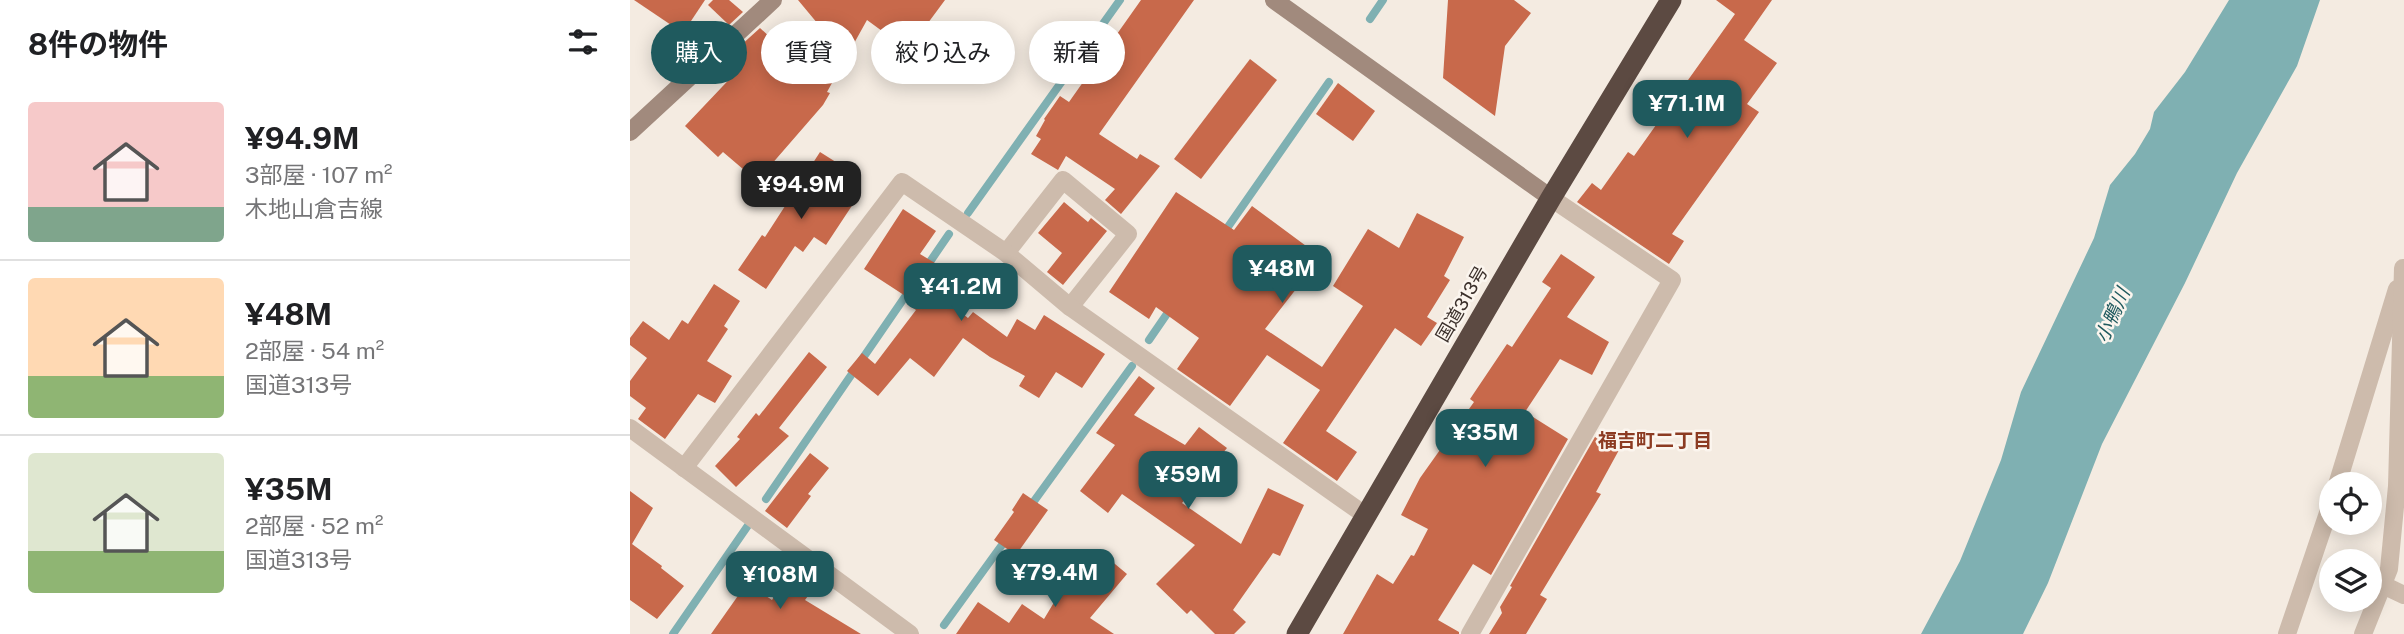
<!DOCTYPE html>
<html lang="ja">
<meta charset="utf-8">
<style>
:root{--surface:#fff;--page:#f2f2f2;--text:#202124;--muted:#757577;--line:#e0e0e0;--accent:#1f5a5e}
body{margin:0;font-family:"Public Sans","Noto Sans JP",sans-serif;background:var(--page);color:var(--text);height:100vh;display:flex;flex-direction:column;font-size:26px;white-space:nowrap}
*{box-sizing:border-box;margin:0}
p{font-size:23px;color:var(--muted)}
.icon{flex:none;width:38px;height:38px;fill:none;stroke:currentColor;stroke-width:2;stroke-linecap:round;stroke-linejoin:round}
.map{position:relative;flex:1;overflow:hidden}
.sheet{display:flex;flex-direction:column;background:var(--surface);width:630px}
.sheet>*{flex:none}
.hud{position:absolute;left:21px;top:21px;width:665px;height:63px;display:flex;gap:14px}
.tools{position:absolute;left:1689px;top:472px;display:grid;gap:14px}
.tools a{display:grid;place-items:center;width:63px;height:63px;border-radius:50%;background:var(--surface);box-shadow:0 4px 18px #0003;font-size:35px}
.price{position:absolute;translate:-50% -60px;padding:0 16px;border-radius:14px;background:var(--accent);color:#fff;font-size:23px;line-height:46px;filter:drop-shadow(0 2px 4px #0008)}
.price::after{content:'';position:absolute;left:50%;top:42px;width:21px;height:16px;margin-left:-10px;background:inherit;clip-path:polygon(0 0,100% 0,50% 100%)}
.price.selected{background:#222;color:#fff}
ul{padding:0;list-style:none}
li{display:flex;align-items:center;gap:21px;height:175px;padding:0 28px}
li+li{border-top:2px solid var(--line)}
li span{display:grid;place-items:center;flex:none;width:196px;height:140px;border-radius:7px;color:#555}
li>.icon{margin-inline-start:auto}
span .icon{width:84px;height:84px;fill:#fffc;stroke-width:1}
li b{font-size:30px}
h2{display:flex;justify-content:space-between;align-items:center;height:84px;padding:0 28px;font-size:30px}
.tag{padding:0 24px;border-radius:32px;background:var(--surface);box-shadow:0 4px 18px #0003;font-size:24px;line-height:63px}
.tag.selected{background:var(--accent);color:#fff}
main{display:flex;flex:1;min-height:0}
.map>svg:first-child{display:block}
.water{fill:#7fb0b2}
.lines{fill:none;stroke-linecap:round;stroke-linejoin:round}
.stream{stroke:#7fb0b2;stroke-width:8}
.building{fill:#c8694b}
.street{stroke:#cdbbac;stroke-width:18}
.secondary{stroke:#a18a7d;stroke-width:18}
.highway{stroke:#5c4a42;stroke-width:21}
.labels{text-anchor:middle;stroke-width:5;stroke-linejoin:round;paint-order:stroke}
.street-label{font-size:18px;fill:#3b302b;stroke:#fbf5ee}
.water-label{font-size:19px;font-style:italic;fill:#1f5a5e;stroke:#fbf5ee}
.neighbourhood-label{font-size:19px;font-weight:bold;fill:#8c3b22;stroke:#fbf5ee}
</style>
<main>
<section class="sheet">
<h2>8件の物件<svg class="icon" aria-label="filters" viewBox="0 0 24 24"><path d="M4 7h16M4 17h16"/><circle cx="9" cy="7" r="2"/><circle cx="15" cy="17" r="2"/></svg></h2>
<ul>
<li><span style="background:linear-gradient(#f6c9c9 75%,#7fa58c 0)"><svg class="icon" aria-label="home" viewBox="0 0 24 24"><path d="M3 11l9-7 9 7M6 9v11h12V9"/></svg></span><div><b>¥94.9M</b><p>3部屋 · 107 m²</p><p>木地山倉吉線</p></div></li>
<li><span style="background:linear-gradient(#ffd9b3 70%,#8fb573 0)"><svg class="icon" aria-label="home" viewBox="0 0 24 24"><path d="M3 11l9-7 9 7M6 9v11h12V9"/></svg></span><div><b>¥48M</b><p>2部屋 · 54 m²</p><p>国道313号</p></div></li>
<li><span style="background:linear-gradient(#dfe7d0 70%,#8fb573 0)"><svg class="icon" aria-label="home" viewBox="0 0 24 24"><path d="M3 11l9-7 9 7M6 9v11h12V9"/></svg></span><div><b>¥35M</b><p>2部屋 · 52 m²</p><p>国道313号</p></div></li>
</ul>
</section>
<div class="map">
<svg width="1774" height="634" viewBox="0 0 1774 634">
<rect width="100%" height="100%" fill="#f4ebe1"/>
<path class="water" d="M1599,0H1690L1667,66L1607,173L1555,283L1472,444L1418,583L1393,634H1291L1330,561L1371,460L1391,392L1464,238L1480,185L1505,154L1520,129L1524,112L1555,72Z"/>
<g class="lines">
<g class="stream">
<path d="M740,19L753,0"/>
<path d="M338,213L490,0"/>
<path d="M593,234L699,82"/>
<path d="M295,269L319,234"/>
<path d="M519,340L541,308"/>
<path d="M136,499L281,288"/>
<path d="M399,508L502,366"/>
<path d="M314,625L377,538"/>
<path d="M43,634L119,524"/>
</g>
</g>
<g class="building">
<path d="M4,0H75L53,33Z"/>
<path d="M83,0H99L113,12L99,25L78,5Z"/>
<path d="M168,0H315L278,50L237,20L197,92L200,93L193,105L127,181L93,152L88,157L55,126L110,68L98,57L130,28L167,62L188,24Z"/>
<path d="M511,0H564L469,134L507,159L510,154L530,166L491,214L475,200L485,189L436,156L428,170L401,154L411,139L406,136L415,120L414,119L430,96L439,102Z"/>
<path d="M818,0H884L901,13L875,46L865,116L813,78Z"/>
<path d="M1086,0H1142L1114,40L1147,63L1117,104L1129,112L1042,234L1054,241L1039,264L947,202L962,183L971,190L998,152L1004,156L1105,14Z"/>
<path d="M620,59L647,80L571,179L544,159Z"/>
<path d="M708,83L745,111L723,141L686,114Z"/>
<path d="M190,152L209,164L199,179L229,195L196,245L184,237L173,252L165,246L136,289L108,270L132,235L135,237Z"/>
<path d="M546,192L604,230L622,206L691,257L635,329L692,367L733,306L703,286L738,229L769,248L787,213L834,237L814,276L820,280L797,317L807,323L791,346L765,328L696,431L727,452L707,481L653,443L690,390L637,355L600,406L547,369L569,338L526,307L519,319L479,292Z"/>
<path d="M434,202L458,222L461,218L477,231L433,285L417,272L432,253L408,233Z"/>
<path d="M273,209L306,231L290,254L328,277L312,298L338,318L343,312L377,337L387,319L405,330L414,315L475,354L452,388L426,372L409,398L389,386L395,376L360,357L333,338L304,377L280,358L248,396L217,371L232,353L245,364L286,310L277,304L280,299L234,269Z"/>
<path d="M931,254L965,277L937,317L979,342L962,375L930,359L895,412L938,439L861,575L843,564L808,620L829,632V634H713L747,574L763,584L781,555L784,556L798,529L771,515L790,478L844,402L840,399L877,344L882,347L921,288L912,282Z"/>
<path d="M84,284L110,301L94,326L98,329L77,361L102,376L85,403L68,394L35,439L8,419L16,408L0,396V381L17,358L0,345V338L13,321L39,340L52,320L58,324Z"/>
<path d="M179,352L197,367L149,428L159,436L106,487L85,466L110,439L107,437L126,413L129,416Z"/>
<path d="M509,376L525,388L504,415L555,445L569,427L597,448L552,503L611,544L638,488L674,505L650,556L643,553L603,610L616,622L604,634H585L561,610L557,614L526,584L565,545L492,494L478,513L450,491L485,445L466,433Z"/>
<path d="M965,437L989,450L966,492L971,494L910,595L917,599L896,634H859L872,613L870,607L882,587L880,586Z"/>
<path d="M180,453L199,468L178,494L181,496L157,528L135,511Z"/>
<path d="M0,491L23,508L2,544L32,566L31,568L54,586L27,619L0,600Z"/>
<path d="M393,493L418,510L386,555L364,540L384,512L382,510Z"/>
<path d="M479,559L497,574L460,618L484,634H326L348,602L379,623L392,604L414,619L444,569L461,579Z"/>
<path d="M166,565L189,581L175,600L231,634H81L117,583L142,600Z"/>
</g>
<g class="lines">
<g class="street">
<path d="M376,253L433,180L498,234L440,307"/>
<path d="M0,428L280,634"/>
<path d="M54,468L272,182L376,253L440,307L735,515"/>
<path d="M1707,485L1767,289"/>
<path d="M1753,585L1774,595"/>
<path d="M840,634L1042,280L921,198"/>
<path d="M1657,634L1701,504"/>
<path d="M1733,634L1759,569L1767,486L1773,268"/>
</g>
<g class="secondary">
<path d="M644,0L921,198"/>
<path d="M0,132L143,0"/>
</g>
<path class="highway" d="M667,634L921,198L1041,0"/>
</g>
<g class="labels">
<g class="street-label">
<text transform="translate(832 304) rotate(-60)" y="6">国道313号</text>
</g>
<g class="water-label">
<text transform="translate(1482 315) rotate(-66)" y="7">小鴨川</text>
</g>
<g class="neighbourhood-label">
<text x="1025" y="447">福吉町二丁目</text>
</g>
</g>
</svg>
<div class="tools">
<a><svg class="icon" aria-label="locate" viewBox="0 0 24 24"><circle cx="12" cy="12" r="6"/><path d="M12 2v4M12 18v4M2 12h4M18 12h4"/></svg></a>
<a><svg class="icon" aria-label="layers" viewBox="0 0 24 24"><path d="M12 4l9 5-9 5-9-5zM3 14l9 5 9-5"/></svg></a>
</div>
<b class="price" style="left:1057px;top:140px">¥71.1M</b>
<b class="price selected" style="left:171px;top:221px">¥94.9M</b>
<b class="price" style="left:652px;top:305px">¥48M</b>
<b class="price" style="left:331px;top:323px">¥41.2M</b>
<b class="price" style="left:855px;top:469px">¥35M</b>
<b class="price" style="left:558px;top:511px">¥59M</b>
<b class="price" style="left:425px;top:609px">¥79.4M</b>
<b class="price" style="left:150px;top:611px">¥108M</b>
<div class="hud">
<a class="tag selected">購入</a>
<a class="tag">賃貸</a>
<a class="tag">絞り込み</a>
<a class="tag">新着</a>
</div>
</div>
</main>
